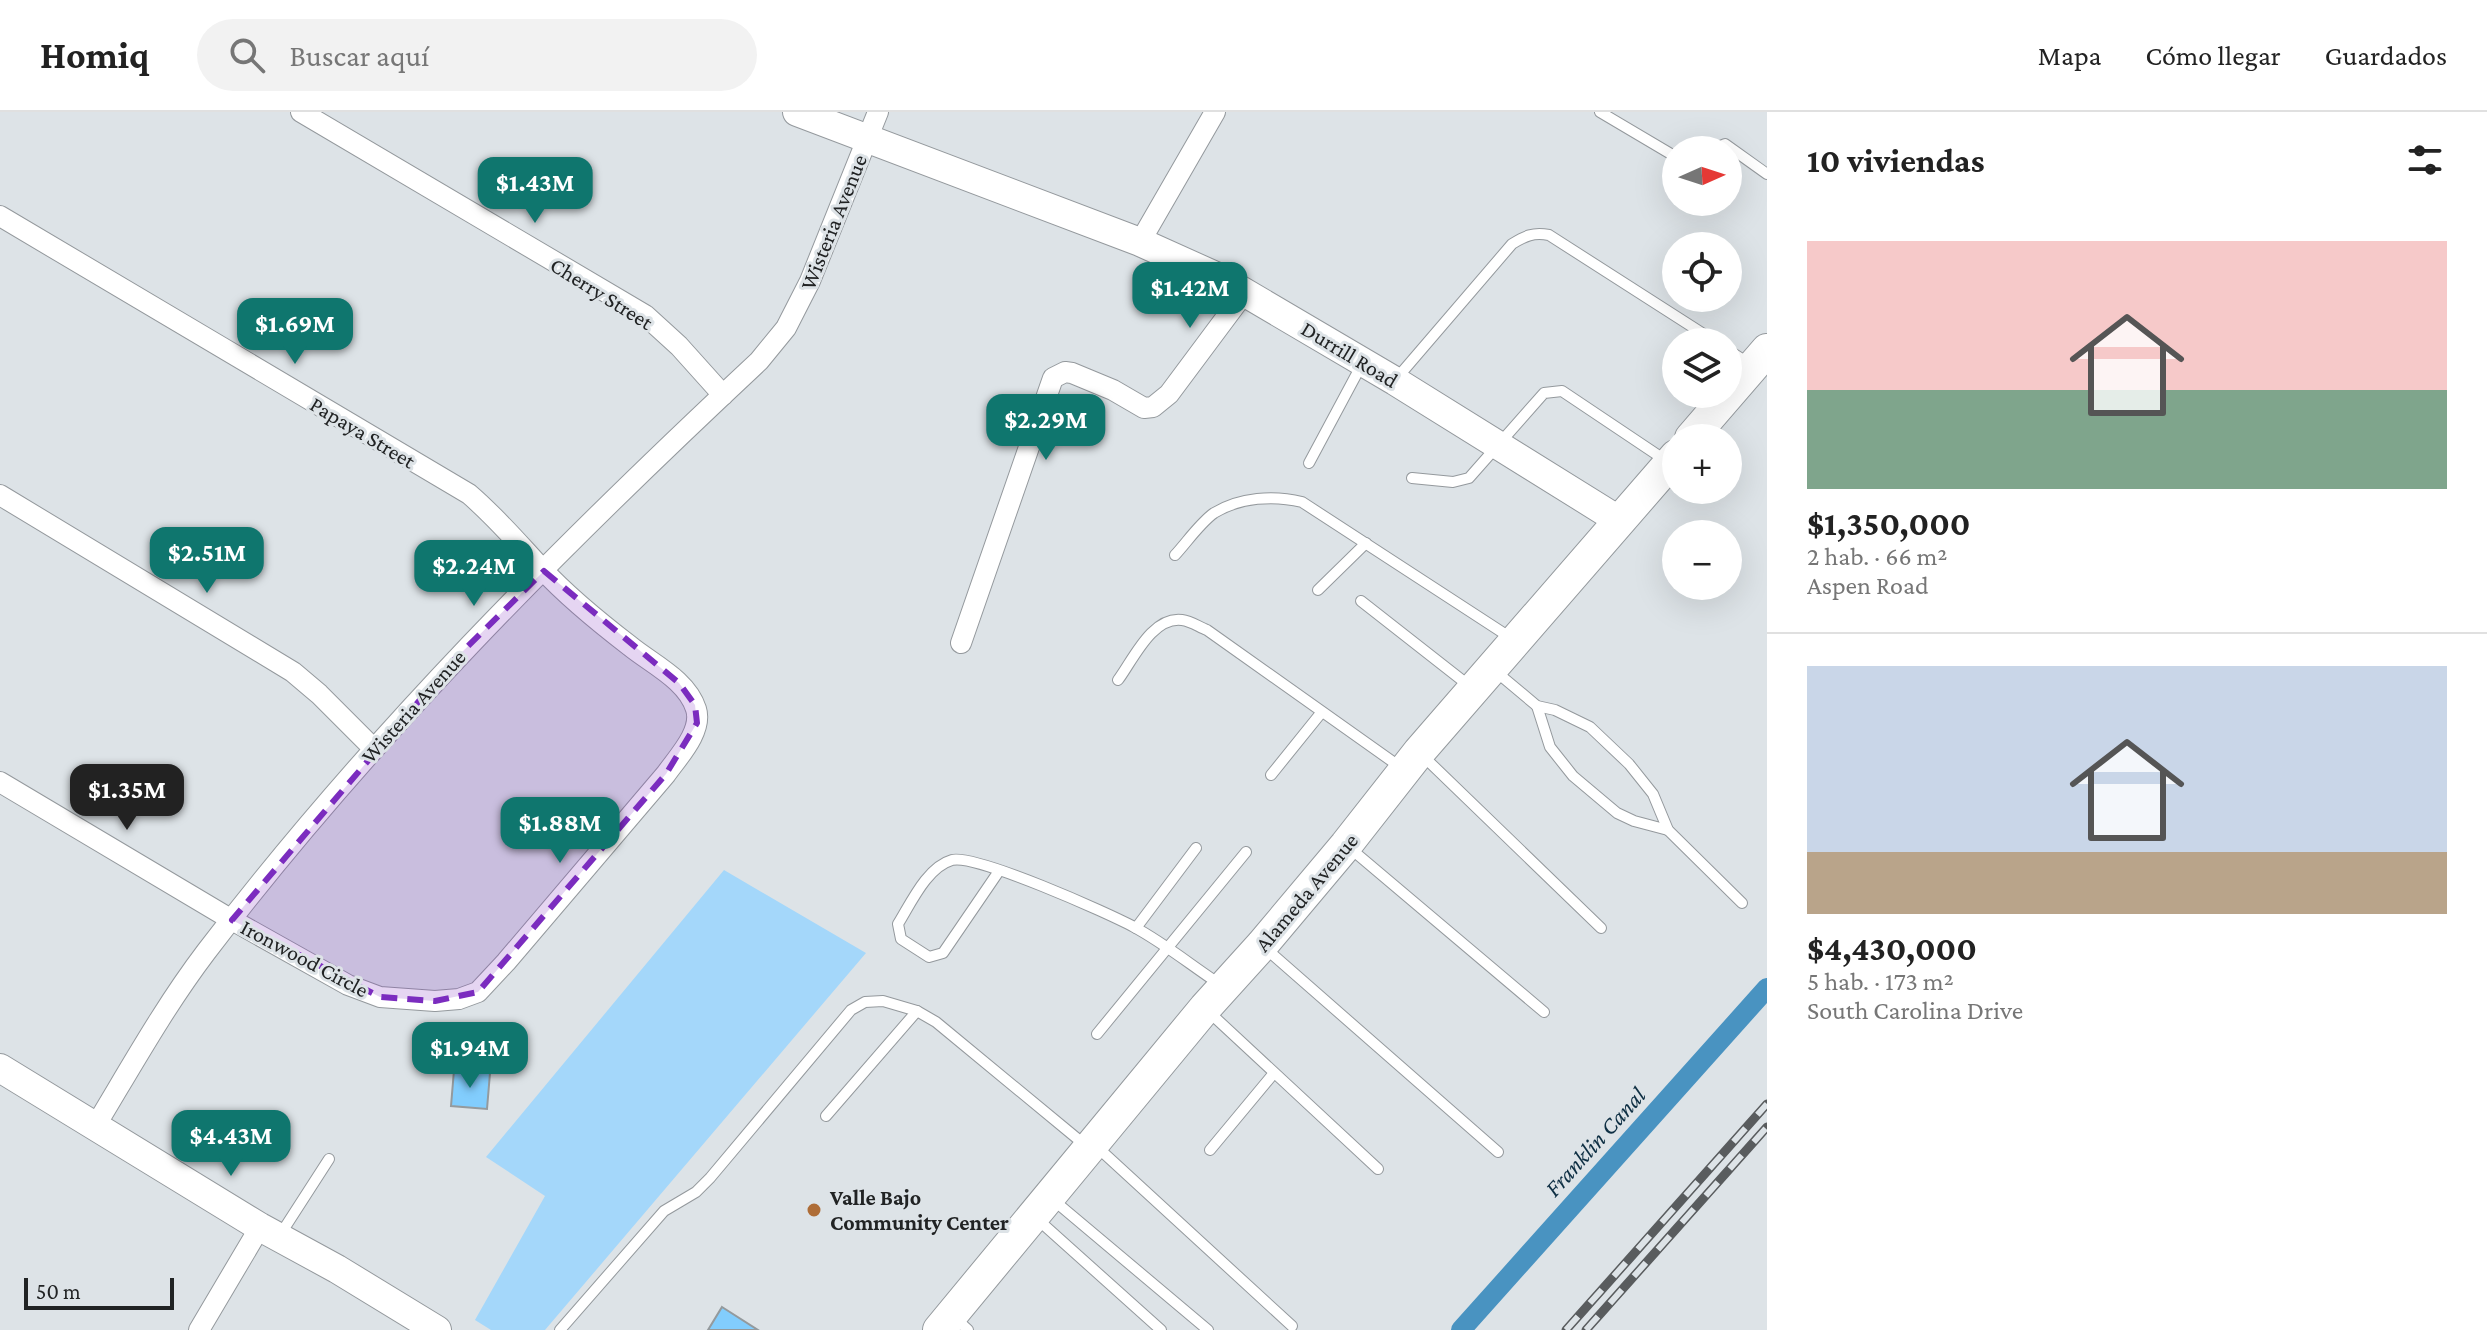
<!DOCTYPE html>
<html lang="es">
<meta charset="utf-8">
<style>
:root{--surface:#fff;--page:#f2f2f2;--text:#222;--muted:#767676;--line:#e0e0e0;--accent:#0f766e}
body{margin:0;font-family:"Crimson Pro",serif;background:var(--page);color:var(--text);height:100vh;display:flex;flex-direction:column;font-size:30px;white-space:nowrap}
*{box-sizing:border-box;margin:0}
p{font-size:26px;color:var(--muted)}
.icon{flex:none;width:44px;height:44px;fill:none;stroke:currentColor;stroke-width:2;stroke-linecap:round;stroke-linejoin:round}
.map{position:relative;flex:1;overflow:hidden}
.details{display:flex;flex-direction:column;background:var(--surface);width:720px}
.details>*{flex:none}
.needle{width:52px;rotate:87deg}
.controls{position:absolute;left:1662px;top:24px;display:grid;gap:16px}
.controls a{display:grid;place-items:center;width:80px;height:80px;border-radius:50%;background:var(--surface);box-shadow:0 8px 32px #0002;font-size:40px}
.scale{position:absolute;left:24px;bottom:20px;width:150px;box-sizing:border-box;padding-left:8px;border:4px solid #212324;border-top:0;font-size:22px;line-height:28px;white-space:nowrap;color:#212324;-webkit-text-stroke:6px #dde3e7;paint-order:stroke}
.price{position:absolute;translate:-50% -68px;padding:0 18px;border-radius:16px;background:var(--accent);color:#fff;font-size:26px;line-height:52px;filter:drop-shadow(0 2px 4px #0008)}
.price::after{content:'';position:absolute;left:50%;top:48px;width:24px;height:18px;margin-left:-12px;background:inherit;clip-path:polygon(0 0,100% 0,50% 100%)}
.price.on{background:#222;color:#fff}
ul{padding:0;list-style:none}
li{display:grid;align-content:center;gap:16px;height:424px;padding:0 40px}
li+li{border-top:2px solid var(--line)}
li span{display:grid;place-items:center;height:248px;border-radius:0px;color:#555}
li>.icon{margin-inline-start:auto}
span .icon{width:144px;height:144px;fill:#fffc;stroke-width:1}
li b{font-size:34px}
h2{display:flex;justify-content:space-between;align-items:center;height:96px;padding:0 40px;font-size:34px}
header{display:flex;align-items:center;gap:48px;box-sizing:border-box;height:112px;padding:0 40px;background:var(--surface);border-bottom:2px solid var(--line)}
header strong{font-size:38px}
nav{display:flex;gap:44px;margin-inline-start:auto;font-size:28px}
.search{width:560px;height:72px;background:var(--page);display:flex;align-items:center;gap:20px;box-sizing:border-box;padding:0 28px;border-radius:44px;color:var(--muted);font-size:30px}
main{display:flex;flex:1;min-height:0}
.map>svg:first-child{display:block}
.green{fill:#a4d7fa}
.lines{fill:none;stroke-linecap:round;stroke-linejoin:round}
.canal{stroke:#4993c1;stroke-width:20}
.building{fill:#82cdfd;stroke:#949a9d;stroke-width:2}
.lane-casing{stroke:#94999d;stroke-width:12}
.street-casing{stroke:#94999d;stroke-width:22}
.secondary-casing{stroke:#94999d;stroke-width:30}
.primary-casing{stroke:#94999d;stroke-width:34}
.lane{stroke:#fff;stroke-width:10}
.street{stroke:#fff;stroke-width:20}
.secondary{stroke:#fff;stroke-width:28}
.primary{stroke:#fff;stroke-width:32}
.rail-casing{stroke:#595c5e;stroke-width:9}
.rail{stroke:#dde3e7;stroke-width:6;stroke-dasharray:18;stroke-linecap:butt}
.marked{fill:#7b2cbf;fill-opacity:0.2;stroke:#7b2cbf;stroke-width:6;stroke-dasharray:16 10;stroke-linejoin:round}
.poi-dot{fill:#ae6d37;stroke:#dde3e7;stroke-width:3}
.labels{text-anchor:middle;stroke-width:6;stroke-linejoin:round;paint-order:stroke}
.street-label{font-size:22px;fill:#212324;stroke:#dde3e7}
.poi-label{font-size:22px;font-weight:bold;fill:#212324;stroke:#dde3e7;text-anchor:start}
.water-label{font-size:24px;font-style:italic;fill:#0e2f43;stroke:#dde3e7}
</style>
<header>
<strong>Homiq</strong>
<div class="search"><svg class="icon" aria-label="search" viewBox="0 0 24 24"><circle cx="10" cy="10" r="6"/><path d="M15 15l6 6"/></svg>Buscar aquí</div>
<nav><a>Mapa</a><a>Cómo llegar</a><a>Guardados</a></nav>
</header>
<main>
<div class="map">
<svg width="1767" height="1218" viewBox="0 0 1767 1218">
<rect width="100%" height="100%" fill="#dde3e7"/>
<path class="green" d="M724,758L866,841L545,1218H491L475,1208L545,1084L486,1045Z"/>
<g class="lines">
<path class="canal" d="M1461,1218L1767,876"/>
</g>
<g class="building">
<path d="M454,958L490,961L487,997L451,994Z"/>
<path d="M722,1195L758,1218H708Z"/>
</g>
<g class="lines">
<defs>
<g id="lane">
<path d="M1600,0L1676,45"/>
<path d="M1711,38L1725,32L1767,62"/>
<path d="M1728,238L1751,253"/>
<path d="M1397,266L1512,132C1525,124 1533,120 1549,123L1716,230"/>
<path d="M1309,351L1362,252"/>
<path d="M1412,366L1453,370L1469,366L1544,281L1562,279L1665,348"/>
<path d="M1175,443C1187,430 1200,411 1214,401C1240,385 1274,383 1302,390L1511,526"/>
<path d="M1318,478L1366,431"/>
<path d="M1361,489L1472,576"/>
<path d="M1494,558L1537,594L1555,598L1590,615L1629,652L1653,682L1668,718L1742,791"/>
<path d="M1118,568C1133,548 1152,504 1182,508C1191,509 1199,515 1207,518L1403,657"/>
<path d="M1537,594L1550,635L1573,664L1617,701L1634,709L1668,718"/>
<path d="M1423,644L1601,816"/>
<path d="M1271,663L1321,601"/>
<path d="M1351,737L1544,900"/>
<path d="M999,759L943,841L929,845L901,827L898,812C911,791 927,755 952,748C976,742 1108,801 1134,815C1164,831 1192,854 1221,873"/>
<path d="M1136,816L1196,736"/>
<path d="M1264,835L1498,1040"/>
<path d="M1209,900L1378,1057"/>
<path d="M1097,922L1246,740"/>
<path d="M826,1004L917,899"/>
<path d="M1096,1034L1292,1214"/>
<path d="M1210,1038L1274,961"/>
<path d="M1051,1086L1208,1218"/>
<path d="M1035,1105L1161,1218"/>
<path d="M280,1123L329,1047"/>
<path d="M953,1204L968,1218"/>
<path d="M560,1218L664,1099L696,1080L710,1066L851,898L865,890L883,889L917,899L936,910L1085,1033"/>
</g>
<g id="street">
<path d="M301,0L645,203L679,234L723,283"/>
<path d="M0,104L469,382C496,405 518,431 542,457C568,485 600,511 630,534C652,552 687,568 696,597C703,619 678,645 666,662L506,850L478,880L459,887L435,889L380,885L348,873L232,808L0,670"/>
<path d="M1140,130L1215,0"/>
<path d="M0,383L293,560L319,582L373,636"/>
<path d="M961,531L1053,266L1065,260L1072,261L1113,278L1144,296L1153,295L1169,282L1245,180"/>
<path d="M96,1013C131,955 165,894 206,840C370,625 562,433 759,249L786,216L810,169L878,0"/>
<path d="M199,1218L260,1115"/>
</g>
<g id="secondary">
<path d="M797,0L1140,130L1220,166L1395,269L1620,409"/>
<path d="M0,956L260,1115L337,1157L437,1218"/>
</g>
<g id="primary">
<path d="M1691,326L1767,238"/>
<path d="M939,1218L1205,896L1262,833L1346,733L1419,640L1676,344"/>
</g>
</defs>
<use href="#lane" class="lane-casing"/>
<use href="#street" class="street-casing"/>
<use href="#secondary" class="secondary-casing"/>
<use href="#primary" class="primary-casing"/>
<use href="#lane" class="lane"/>
<use href="#street" class="street"/>
<use href="#secondary" class="secondary"/>
<use href="#primary" class="primary"/>
<defs>
<g id="rail">
<path d="M1566,1218L1767,992"/>
<path d="M1586,1218L1767,1015"/>
</g>
</defs>
<use href="#rail" class="rail-casing"/>
<use href="#rail" class="rail"/>
</g>
<path class="marked" d="M544,459L679,571L695,593L697,611L666,662L478,880L435,889L380,885L232,808L454,548Z"/>
<circle class="poi-dot" cx="814" cy="1098" r="8"/>
<g class="labels">
<g class="street-label">
<text transform="translate(833 110) rotate(-68)" y="8">Wisteria Avenue</text>
<text transform="translate(602 181) rotate(32)" y="8">Cherry Street</text>
<text transform="translate(1350 242) rotate(31)" y="8">Durrill Road</text>
<text transform="translate(363 320) rotate(31)" y="8">Papaya Street</text>
<text transform="translate(413 594) rotate(-48)" y="8">Wisteria Avenue</text>
<text transform="translate(1306 780) rotate(-50)" y="8">Alameda Avenue</text>
<text transform="translate(305 846) rotate(28)" y="8">Ironwood Circle</text>
</g>
<g class="poi-label">
<text x="830" y="1093">Valle Bajo<tspan x="830" dy="25">Community Center</tspan></text>
</g>
<g class="water-label">
<text transform="translate(1595 1030) rotate(-48)" y="8">Franklin Canal</text>
</g>
</g>
</svg>
<div class="controls">
<a><svg class="needle" viewBox="-14 -14 28 28"><path d="M0-13l5 13h-10z" fill="#e53935"/><path d="M0 13l5-13h-10z" fill="#767676"/></svg></a>
<a><svg class="icon" aria-label="locate" viewBox="0 0 24 24"><circle cx="12" cy="12" r="6"/><path d="M12 2v4M12 18v4M2 12h4M18 12h4"/></svg></a>
<a><svg class="icon" aria-label="layers" viewBox="0 0 24 24"><path d="M12 4l9 5-9 5-9-5zM3 14l9 5 9-5"/></svg></a>
<a>+</a>
<a>−</a>
</div>
<div class="scale">50 m</div>
<b class="price" style="left:535px;top:113px">$1.43M</b>
<b class="price" style="left:1190px;top:218px">$1.42M</b>
<b class="price" style="left:295px;top:254px">$1.69M</b>
<b class="price" style="left:1046px;top:350px">$2.29M</b>
<b class="price" style="left:207px;top:483px">$2.51M</b>
<b class="price" style="left:474px;top:496px">$2.24M</b>
<b class="price on" style="left:127px;top:720px">$1.35M</b>
<b class="price" style="left:560px;top:753px">$1.88M</b>
<b class="price" style="left:470px;top:978px">$1.94M</b>
<b class="price" style="left:231px;top:1066px">$4.43M</b>
</div>
<section class="details">
<h2>10 viviendas<svg class="icon" aria-label="filters" viewBox="0 0 24 24"><path d="M4 7h16M4 17h16"/><circle cx="9" cy="7" r="2"/><circle cx="15" cy="17" r="2"/></svg></h2>
<ul>
<li><span style="background:linear-gradient(#f6c9c9 60%,#7fa58c 0)"><svg class="icon" aria-label="home" viewBox="0 0 24 24"><path d="M3 11l9-7 9 7M6 9v11h12V9"/></svg></span><div><b>$1,350,000</b><p>2 hab. · 66 m²</p><p>Aspen Road</p></div></li>
<li><span style="background:linear-gradient(#c9d6e8 75%,#b9a48a 0)"><svg class="icon" aria-label="home" viewBox="0 0 24 24"><path d="M3 11l9-7 9 7M6 9v11h12V9"/></svg></span><div><b>$4,430,000</b><p>5 hab. · 173 m²</p><p>South Carolina Drive</p></div></li>
</ul>
</section>
</main>
